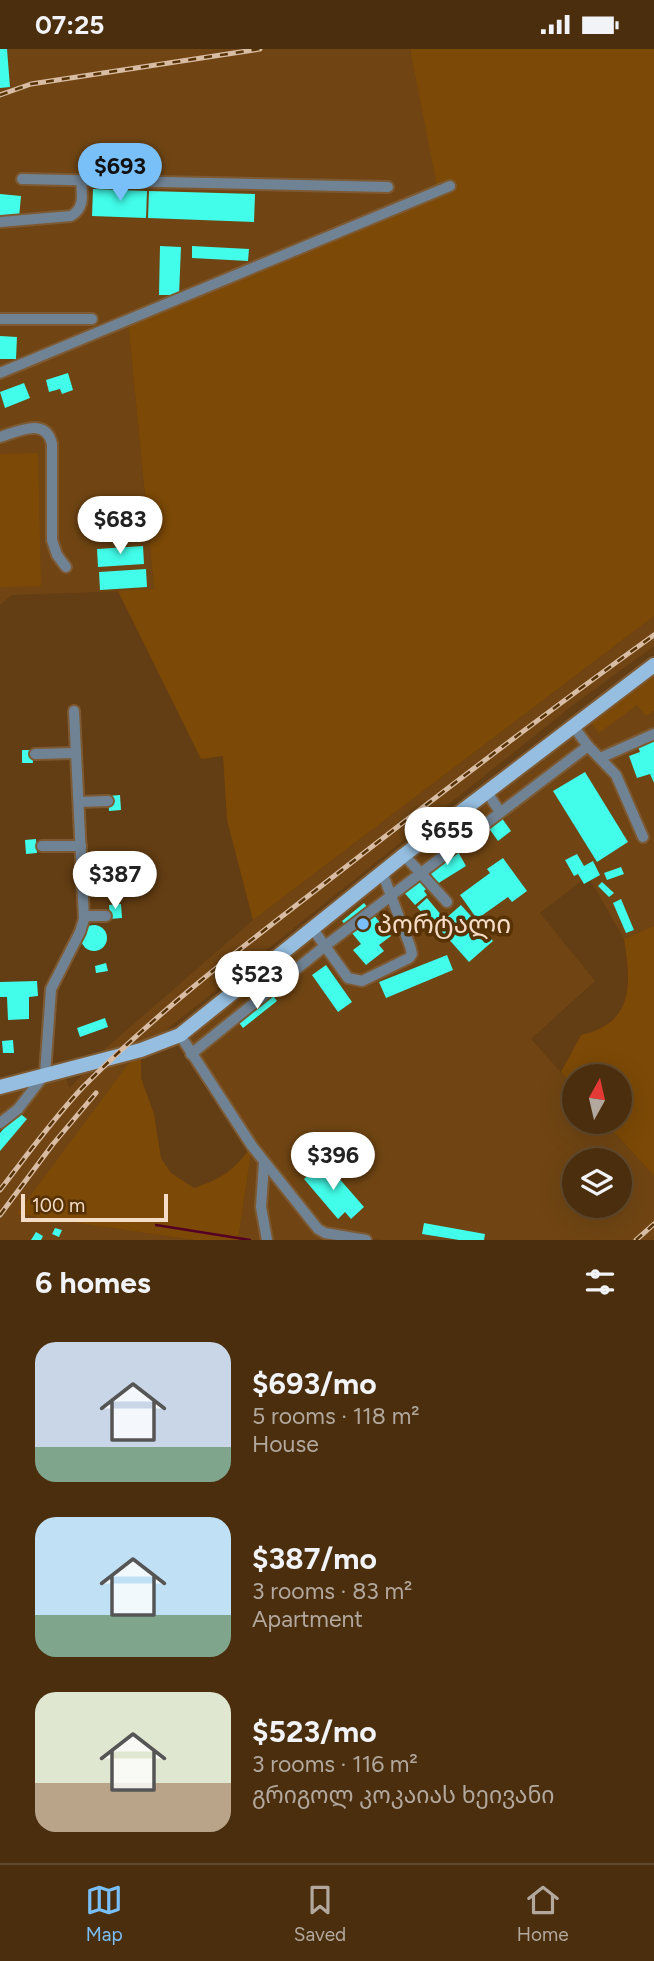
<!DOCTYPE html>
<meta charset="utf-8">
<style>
:root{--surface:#4a2e0e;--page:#543a1c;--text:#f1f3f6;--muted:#b2a89e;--line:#614a2e;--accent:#79bff8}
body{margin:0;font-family:Figtree,"Noto Sans Georgian",sans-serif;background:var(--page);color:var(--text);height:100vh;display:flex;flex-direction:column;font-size:26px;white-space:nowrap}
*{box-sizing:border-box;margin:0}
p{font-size:23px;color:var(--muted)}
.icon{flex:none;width:38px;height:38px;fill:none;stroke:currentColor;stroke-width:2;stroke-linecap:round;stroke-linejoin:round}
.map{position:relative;height:1191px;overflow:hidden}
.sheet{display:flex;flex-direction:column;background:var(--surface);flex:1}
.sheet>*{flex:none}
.needle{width:46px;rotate:8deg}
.tools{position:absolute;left:562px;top:1015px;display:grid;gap:14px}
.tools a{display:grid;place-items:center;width:70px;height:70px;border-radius:50%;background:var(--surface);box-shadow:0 7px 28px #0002,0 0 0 2px var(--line);font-size:35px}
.scale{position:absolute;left:21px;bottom:18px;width:147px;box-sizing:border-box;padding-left:7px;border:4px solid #f4dcc7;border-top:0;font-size:19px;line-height:24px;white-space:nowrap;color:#f4dcc7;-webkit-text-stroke:5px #573205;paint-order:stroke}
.price{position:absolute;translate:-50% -60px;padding:0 16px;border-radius:24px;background:#fff;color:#222;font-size:23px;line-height:46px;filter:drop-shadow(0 2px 4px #0008)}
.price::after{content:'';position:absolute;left:50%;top:42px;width:21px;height:16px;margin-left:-10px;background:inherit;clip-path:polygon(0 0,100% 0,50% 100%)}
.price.current{background:var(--accent);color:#111}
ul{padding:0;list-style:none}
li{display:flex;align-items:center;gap:21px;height:175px;padding:0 35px}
li span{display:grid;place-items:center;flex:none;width:196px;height:140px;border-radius:21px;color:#555}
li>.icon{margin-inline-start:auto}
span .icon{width:84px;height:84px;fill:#fffc;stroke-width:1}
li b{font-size:30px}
h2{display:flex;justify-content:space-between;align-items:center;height:84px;padding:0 35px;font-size:30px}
.status{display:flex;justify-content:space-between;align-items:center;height:49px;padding:0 35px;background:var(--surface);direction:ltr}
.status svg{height:19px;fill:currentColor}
.menu{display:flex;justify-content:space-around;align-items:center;height:98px;border-top:2px solid var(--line);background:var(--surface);font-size:19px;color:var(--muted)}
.menu a{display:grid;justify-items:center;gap:4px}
.menu .current{color:var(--accent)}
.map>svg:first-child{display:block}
.built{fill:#704513;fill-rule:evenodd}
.green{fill:#7c4906}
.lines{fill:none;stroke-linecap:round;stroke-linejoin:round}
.stream{stroke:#540023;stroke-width:2.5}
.building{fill:#41fde9}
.minor-casing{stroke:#7d5a33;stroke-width:14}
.major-casing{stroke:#7d5a33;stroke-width:18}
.minor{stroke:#708394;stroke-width:10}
.major{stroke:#96bee0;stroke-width:14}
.rail-casing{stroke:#d8bda4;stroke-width:5}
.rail{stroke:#573205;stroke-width:2.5;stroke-dasharray:8;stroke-linecap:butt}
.poi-dot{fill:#79bff8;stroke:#573205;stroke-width:2.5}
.labels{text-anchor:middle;stroke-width:7;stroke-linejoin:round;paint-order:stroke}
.poi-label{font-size:26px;fill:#f4dcc7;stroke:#573205;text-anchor:start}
</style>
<div class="status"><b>07:25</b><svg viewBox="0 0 49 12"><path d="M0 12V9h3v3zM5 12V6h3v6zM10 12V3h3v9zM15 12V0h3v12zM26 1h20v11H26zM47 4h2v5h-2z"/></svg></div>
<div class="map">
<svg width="654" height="1191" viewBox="0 0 654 1191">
<rect width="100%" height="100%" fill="#633d13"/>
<g class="built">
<path d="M0,0H410L439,142L128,271L154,541L12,546L0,556Z"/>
<path d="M654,567V597L573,656L141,1001L18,1165L194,1191H0V1046L64,1027L70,1039L105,1000L253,871Z"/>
<path d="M637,655L646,667L654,662V877L624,890L588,827L540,864L595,932L531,990L574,1038V1073H605L654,1127V1191H380L321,1180L331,1191H238L252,1097L180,986L586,667ZM574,1111H620V1157H574Z"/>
</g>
<g class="green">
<path d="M410,0H654V567L253,871L227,771L223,707L201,710L118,542L154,540L128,271L438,142Z"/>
<path d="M38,404L41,537L0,538V405Z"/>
<path d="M654,616V662L646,667L637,656L599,684L586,667Z"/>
<path d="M654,877V1127L605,1073H620V1027H574V1038L561,1023L581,986C635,974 631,934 624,890Z"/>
<path d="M141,1001V1029L154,1065L161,1109L171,1124L194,1139C222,1130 234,1121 252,1097L238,1191H194L17,1165L126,1018Z"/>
</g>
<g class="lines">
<path class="stream" d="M156,1176L250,1191"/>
</g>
<g class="building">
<path d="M0,0H7L10,38L0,39Z"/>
<path d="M93,140L147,142L146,169L92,167Z"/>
<path d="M149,142L255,145L254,173L148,169Z"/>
<path d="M0,145L21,147L19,169L0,167Z"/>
<path d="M160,197L181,198L179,246H159Z"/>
<path d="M192,197L249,200L248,212L192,209Z"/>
<path d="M0,287L17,288L16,310H0Z"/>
<path d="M68,324L73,341L62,345L60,340L49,343L46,331Z"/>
<path d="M24,334L30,349L5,359L0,343Z"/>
<path d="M143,497L144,515L98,518L97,500Z"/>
<path d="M146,520L147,538L100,541L99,523Z"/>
<path d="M654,688V734L650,725L637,729L629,707L640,703L637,695Z"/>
<rect x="22" y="701" width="11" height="13"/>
<path d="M585,723L628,793L597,813L553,742Z"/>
<path d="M120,746L121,761L109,762L108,747Z"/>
<path d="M501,768L511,782L498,792L488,778Z"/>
<path d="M36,790L37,804L26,805L25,791Z"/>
<path d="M457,801L466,817L437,835L428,820Z"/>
<path d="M577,805L584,817L593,812L600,826L584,835L578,825L574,827L565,811Z"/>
<path d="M503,809L527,842L512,853L508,848L477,870L460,846L490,824L487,820Z"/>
<path d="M621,818L624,825L607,831L604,824Z"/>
<path d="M417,827L427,839L424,842L427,846L415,856L401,840Z"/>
<path d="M602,833L614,844L609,848L598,837Z"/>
<path d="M427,849L442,867L432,876L417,858Z"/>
<path d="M621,850L634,881L626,884L613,854Z"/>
<path d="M364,854L391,887L379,896L384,902L366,916L353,901L361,895L342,872Z"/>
<path d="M121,855L122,869L110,870L109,856Z"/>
<path d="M461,856L493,892L469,913L437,877Z"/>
<circle cx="94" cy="889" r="13"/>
<path d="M447,906L453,921L386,949L379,933Z"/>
<path d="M106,914L108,922L96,924L95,917Z"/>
<path d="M326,916L352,953L338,963L312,926Z"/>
<path d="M37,932L38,947L29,948V970L8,971L7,948H0V933Z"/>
<path d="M271,944L277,952L243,979L237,971Z"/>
<path d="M105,969L108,978L80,988L77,979Z"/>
<path d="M13,991L14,1004H3L2,992Z"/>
<path d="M18,1063L27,1070L0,1102V1084Z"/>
<path d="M324,1112L364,1158L351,1170L345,1163L338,1170L304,1130Z"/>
<path d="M424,1174L485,1185L484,1191H459L422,1185Z"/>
<path d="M55,1179L62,1181L59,1188L52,1185Z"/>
<path d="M36,1183L43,1187L41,1191H31Z"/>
</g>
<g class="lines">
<defs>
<g id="minor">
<path d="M22,130L388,138"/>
<path d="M0,173L71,167C85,159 82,146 81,131"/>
<path d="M0,270H92"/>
<path d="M0,324L450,137"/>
<path d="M0,388C19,382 46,368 52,395V491L57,506L66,518"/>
<path d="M573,677L588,697L616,726L643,788"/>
<path d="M35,705L76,704"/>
<path d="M600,709L654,685"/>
<path d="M487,743L500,763"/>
<path d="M79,753L108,752"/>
<path d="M42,797H81"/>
<path d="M404,806L447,853"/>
<path d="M84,867H106"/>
<path d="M312,879L348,929L362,932L409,909L412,905L410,897L382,823"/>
<path d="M180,986L252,1097L318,1180L325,1184L366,1191"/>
<path d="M191,1005L325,897L588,697"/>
<path d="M0,1074L18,1060L45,1025L51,940L80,883L84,870L74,662"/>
<path d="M264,1113L261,1158L267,1191"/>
</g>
<path id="major" d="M0,1038L141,1001L180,986L404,806L654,616"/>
</defs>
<use href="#minor" class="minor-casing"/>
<use href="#major" class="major-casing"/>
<use href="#minor" class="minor"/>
<use href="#major" class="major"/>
<defs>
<g id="rail">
<path d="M0,46L31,35L260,0"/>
<path d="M0,1141C27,1106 53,1070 83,1038C161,959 250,892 338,824C442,743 547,663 654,586"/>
<path d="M0,1166L53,1095L96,1044"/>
<path d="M636,1191L654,1175"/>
</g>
</defs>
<use href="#rail" class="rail-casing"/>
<use href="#rail" class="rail"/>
</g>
<circle class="poi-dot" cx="363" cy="875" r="7"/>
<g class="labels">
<g class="poi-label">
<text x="377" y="884">პორტალი</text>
</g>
</g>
</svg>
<div class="tools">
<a><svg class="needle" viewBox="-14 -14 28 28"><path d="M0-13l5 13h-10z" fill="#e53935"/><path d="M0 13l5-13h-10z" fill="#b2a89e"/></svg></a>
<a><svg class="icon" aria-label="layers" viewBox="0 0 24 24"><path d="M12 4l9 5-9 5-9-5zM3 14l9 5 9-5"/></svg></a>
</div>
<div class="scale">100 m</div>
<b class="price current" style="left:120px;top:154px">$693</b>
<b class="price" style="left:120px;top:507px">$683</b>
<b class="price" style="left:447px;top:818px">$655</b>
<b class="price" style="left:115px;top:862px">$387</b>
<b class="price" style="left:257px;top:962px">$523</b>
<b class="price" style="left:333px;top:1143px">$396</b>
</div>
<section class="sheet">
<h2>6 homes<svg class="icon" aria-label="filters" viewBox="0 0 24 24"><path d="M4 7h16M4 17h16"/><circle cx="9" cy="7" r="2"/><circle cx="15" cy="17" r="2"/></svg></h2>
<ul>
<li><span style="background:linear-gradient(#c9d6e8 75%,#7fa58c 0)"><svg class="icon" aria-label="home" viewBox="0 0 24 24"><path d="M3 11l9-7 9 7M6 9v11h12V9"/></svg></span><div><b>$693/mo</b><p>5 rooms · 118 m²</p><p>House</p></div></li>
<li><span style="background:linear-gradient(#bfe0f5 70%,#7fa58c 0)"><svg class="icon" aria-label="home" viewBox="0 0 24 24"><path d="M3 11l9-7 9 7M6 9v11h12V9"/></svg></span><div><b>$387/mo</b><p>3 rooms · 83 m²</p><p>Apartment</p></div></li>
<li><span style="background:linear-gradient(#dfe7d0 65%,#b9a48a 0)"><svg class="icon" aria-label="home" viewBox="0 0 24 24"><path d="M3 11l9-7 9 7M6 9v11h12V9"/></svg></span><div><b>$523/mo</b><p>3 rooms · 116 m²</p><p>გრიგოლ კოკაიას ხეივანი</p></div></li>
</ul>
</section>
<nav class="menu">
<a class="current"><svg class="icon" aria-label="map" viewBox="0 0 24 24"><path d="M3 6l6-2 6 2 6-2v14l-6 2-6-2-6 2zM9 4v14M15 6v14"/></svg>Map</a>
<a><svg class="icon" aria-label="saved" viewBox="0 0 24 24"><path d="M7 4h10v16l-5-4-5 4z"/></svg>Saved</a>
<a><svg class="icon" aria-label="home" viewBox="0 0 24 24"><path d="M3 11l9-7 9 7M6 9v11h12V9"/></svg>Home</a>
</nav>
